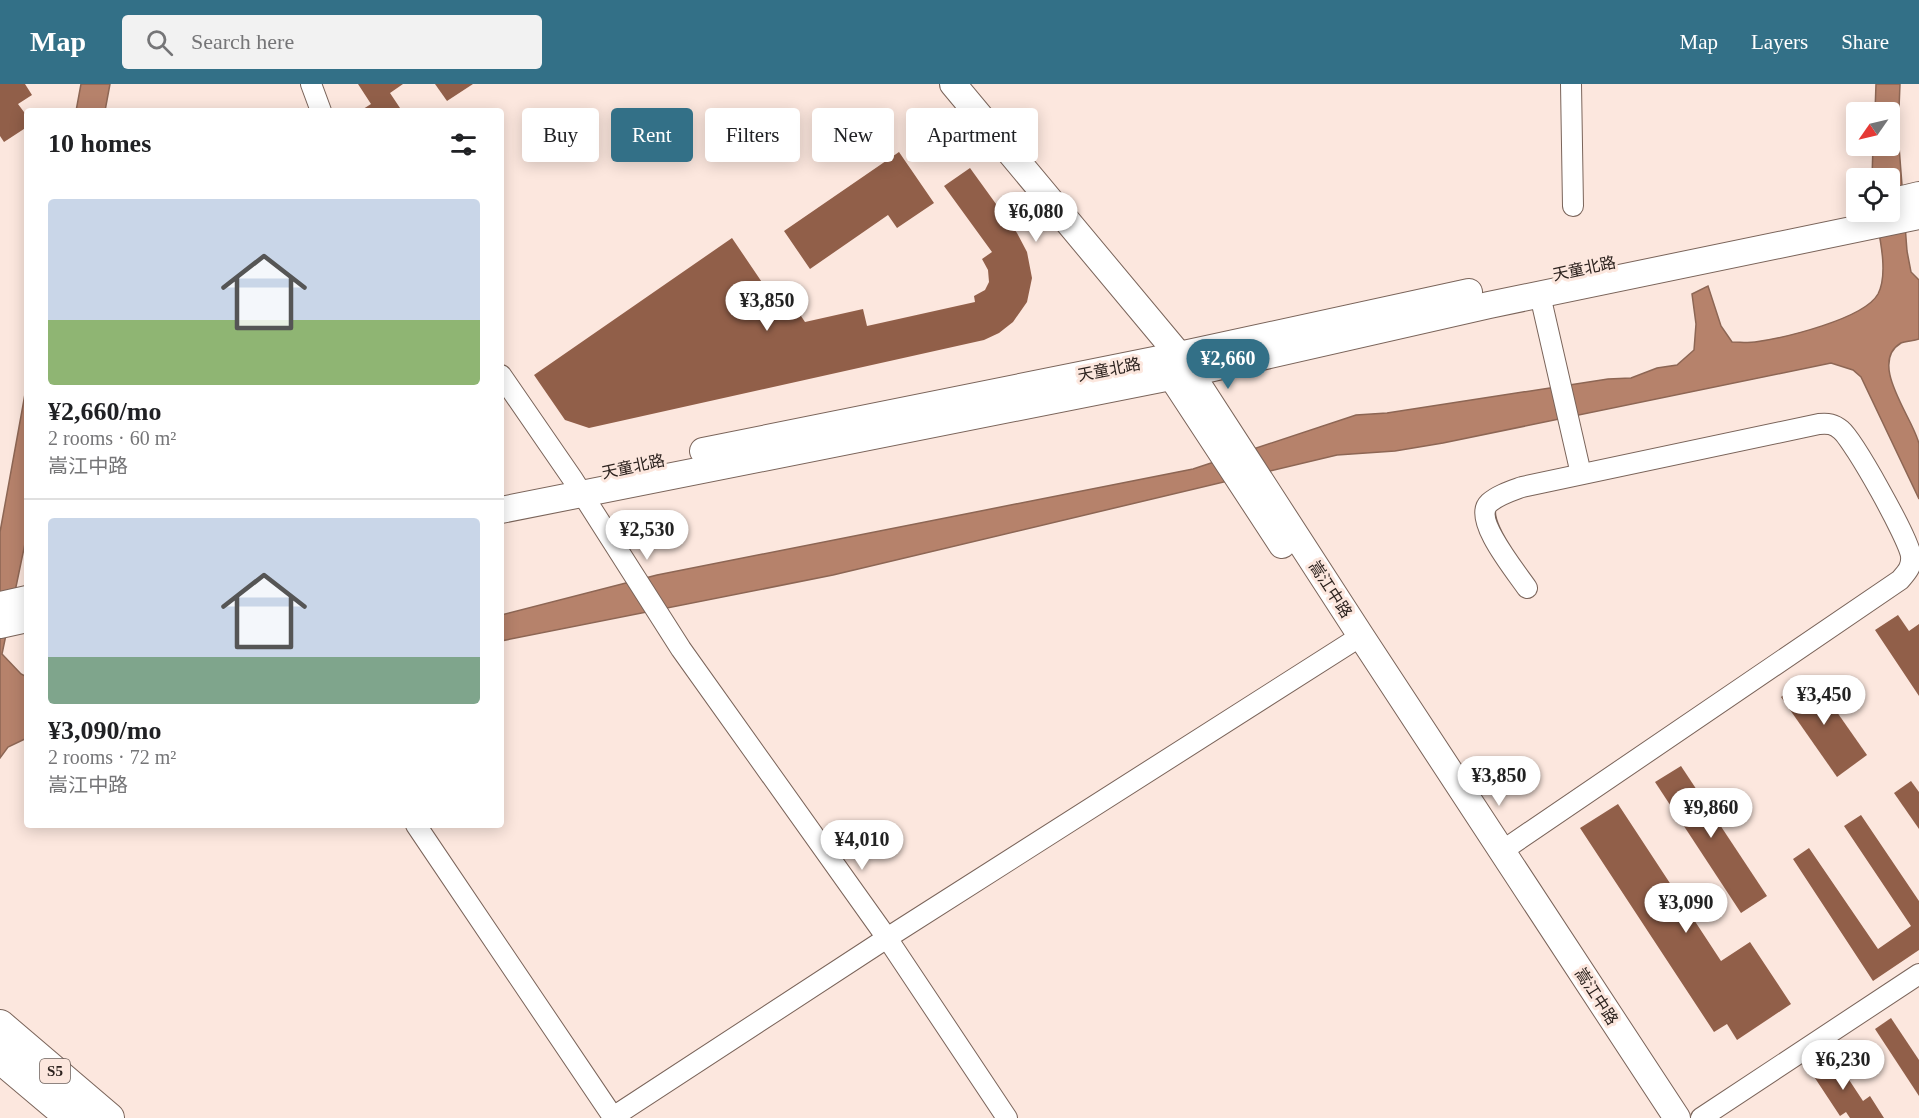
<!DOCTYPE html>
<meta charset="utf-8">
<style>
:root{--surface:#fff;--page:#f2f2f2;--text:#202124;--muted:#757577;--line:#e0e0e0;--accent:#337087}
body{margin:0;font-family:"Times New Roman","Noto Sans SC",serif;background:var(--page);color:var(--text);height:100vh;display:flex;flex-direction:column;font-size:22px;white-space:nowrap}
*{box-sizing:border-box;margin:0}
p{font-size:20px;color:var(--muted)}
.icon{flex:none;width:33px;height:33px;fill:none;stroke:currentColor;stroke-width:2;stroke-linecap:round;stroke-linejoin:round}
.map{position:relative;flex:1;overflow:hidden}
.side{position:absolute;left:24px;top:24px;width:480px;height:720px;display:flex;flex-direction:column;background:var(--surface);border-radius:6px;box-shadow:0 3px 15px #0003}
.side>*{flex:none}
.banner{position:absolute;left:522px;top:24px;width:570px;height:54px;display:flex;gap:12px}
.needle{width:39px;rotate:236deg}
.buttons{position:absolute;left:1846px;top:18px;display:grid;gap:12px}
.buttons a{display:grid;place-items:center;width:54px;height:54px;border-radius:6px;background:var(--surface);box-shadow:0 3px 15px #0003;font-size:30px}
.price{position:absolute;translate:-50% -51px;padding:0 14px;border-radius:21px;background:#fff;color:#222;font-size:20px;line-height:39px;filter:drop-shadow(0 2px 3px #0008)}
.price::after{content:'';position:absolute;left:50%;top:36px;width:18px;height:14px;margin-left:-9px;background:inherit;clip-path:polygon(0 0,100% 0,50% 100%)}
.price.selected{background:var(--accent);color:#fff}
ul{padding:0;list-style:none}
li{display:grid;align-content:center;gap:12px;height:318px;padding:0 24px}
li+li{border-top:2px solid var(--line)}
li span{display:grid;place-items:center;height:186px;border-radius:6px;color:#555}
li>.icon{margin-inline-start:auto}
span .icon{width:108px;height:108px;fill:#fffc;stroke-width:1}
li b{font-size:26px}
h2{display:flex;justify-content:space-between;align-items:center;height:72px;padding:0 24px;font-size:26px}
.pill{padding:0 21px;border-radius:6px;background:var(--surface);box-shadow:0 3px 15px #0003;font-size:21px;line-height:54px}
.pill.selected{background:var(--accent);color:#fff}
header{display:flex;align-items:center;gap:36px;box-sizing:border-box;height:84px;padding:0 30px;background:var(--accent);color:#fff}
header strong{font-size:28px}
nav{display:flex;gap:33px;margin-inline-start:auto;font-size:21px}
.search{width:420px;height:54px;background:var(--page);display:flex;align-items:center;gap:15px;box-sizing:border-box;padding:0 21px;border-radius:6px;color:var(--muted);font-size:22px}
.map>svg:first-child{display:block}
.water{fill:#b6826b;stroke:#8d6654;stroke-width:1.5}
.building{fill:#915f49}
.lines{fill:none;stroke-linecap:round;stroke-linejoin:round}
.minor-casing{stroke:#7a645a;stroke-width:22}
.major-casing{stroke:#7a645a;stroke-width:28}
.highway-casing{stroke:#7a645a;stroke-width:32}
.minor{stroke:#fff;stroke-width:20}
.major{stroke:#fff;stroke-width:26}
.highway{stroke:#fff;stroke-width:30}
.labels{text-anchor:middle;stroke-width:6;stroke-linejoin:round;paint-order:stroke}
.shield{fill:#fce7de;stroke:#6b5e58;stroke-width:1.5}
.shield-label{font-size:15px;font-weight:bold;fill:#2d231f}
.street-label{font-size:16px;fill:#2d231f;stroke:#fce7de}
</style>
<header>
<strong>Map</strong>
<div class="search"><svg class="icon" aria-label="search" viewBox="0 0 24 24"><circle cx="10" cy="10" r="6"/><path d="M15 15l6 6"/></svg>Search here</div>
<nav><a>Map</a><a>Layers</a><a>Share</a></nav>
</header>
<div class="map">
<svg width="1919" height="1034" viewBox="0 0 1919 1034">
<rect width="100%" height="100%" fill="#fce7de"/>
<g class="water">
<path d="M81,0H110L105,27H76Z"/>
<path d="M1876,0H1900L1898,49L1907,167L1911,188L1919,196V255C1914,257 1906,257 1901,259C1867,279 1914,335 1919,360C1919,377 1919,398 1919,415L1861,293L1853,286L1831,279L1443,359L1395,367L1337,371L833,491L501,557V531L657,491L1193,385L1356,331L1387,329L1608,295L1631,294L1657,284L1677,281L1694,266L1696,240L1692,210L1708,202L1721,242L1732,258C1740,258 1748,259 1755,258C1784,254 1864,235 1878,210C1889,189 1879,150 1875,128H1890V94H1872L1873,62H1890V28H1875Z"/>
<path d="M27,299V450L2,570L21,590L27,593V654L8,663L0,674V448Z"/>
</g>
<g class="building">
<path d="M0,0H25L32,11L18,20L27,32V43L4,58L0,52Z"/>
<path d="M358,0H403L390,9L402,27H360L371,20Z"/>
<path d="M435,0H473L447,17Z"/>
<path d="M899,68L934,119L897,144L888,131L810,185L784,147Z"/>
<path d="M970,84L1017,149L1027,168L1032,194L1027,218L1013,238L999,249L984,256L589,344L565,336L534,291L732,154L770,210L781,202L805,238L863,225L867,242L975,218L974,212L985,206L989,198L988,186L982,175L992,168L944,102Z"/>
<path d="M1898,531L1909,547L1919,540V612L1875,546Z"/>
<path d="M1811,591L1867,671L1837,693L1781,613Z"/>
<path d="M1681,682L1767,812L1741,829L1655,698Z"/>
<path d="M1911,697L1919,708V745L1894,709Z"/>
<path d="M1618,720L1721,877L1750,858L1791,920L1737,956L1727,940L1714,948L1580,744Z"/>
<path d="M1861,731L1919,817V866L1873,897L1793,775L1809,764L1878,865L1911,842L1844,742Z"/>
<path d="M1891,934L1919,976V1012L1875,945Z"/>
<path d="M1832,970L1863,1017L1870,1012L1884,1034H1850L1846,1028L1840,1032L1809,985Z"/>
</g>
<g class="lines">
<defs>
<g id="minor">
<path d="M311,0L321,27"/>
<path d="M1571,0L1573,122"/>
<path d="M1540,211L1581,390"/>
<path d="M501,291L572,394L681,565L887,854L1007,1034"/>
<path d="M416,741L613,1033L887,854L1361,552"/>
<path d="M1502,767L1900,496C1907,488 1912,483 1911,472C1909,455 1854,357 1841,346C1834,340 1828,339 1819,340L1522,403C1511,407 1498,411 1489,419C1472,435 1517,489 1527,504"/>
<path d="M1701,1034L1919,890"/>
</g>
<g id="major">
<path d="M953,0L1179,271L1361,552L1677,1034"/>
<path d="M1890,118L1919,111"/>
<path d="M1164,281L1282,461"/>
<path d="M703,367L1179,271L1469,208"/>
<path d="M501,426L1191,289L1489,221L1919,132"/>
<path d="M0,521L27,515"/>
<path d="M0,541L27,535"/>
</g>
<g id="highway">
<path d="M0,941L109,1034"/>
<path d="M0,974L71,1034"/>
</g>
</defs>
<use href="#minor" class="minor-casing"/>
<use href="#major" class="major-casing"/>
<use href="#highway" class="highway-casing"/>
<use href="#minor" class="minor"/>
<use href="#major" class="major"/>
<use href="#highway" class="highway"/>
</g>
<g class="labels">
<rect class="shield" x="40" y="975" width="30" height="24" rx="4.5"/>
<g class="shield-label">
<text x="55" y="992">S5</text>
</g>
<g class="street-label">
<text transform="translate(1584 184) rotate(-12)" y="6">天童北路</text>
<text transform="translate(1109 285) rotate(-11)" y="6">天童北路</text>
<text transform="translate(633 382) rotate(-12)" y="6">天童北路</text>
<text transform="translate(1331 505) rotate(57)" y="6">嵩江中路</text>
<text transform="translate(1597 912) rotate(57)" y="6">嵩江中路</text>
</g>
</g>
</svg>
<div class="buttons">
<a><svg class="needle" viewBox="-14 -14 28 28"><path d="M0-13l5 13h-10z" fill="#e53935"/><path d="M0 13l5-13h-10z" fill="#757577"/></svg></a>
<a><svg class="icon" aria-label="locate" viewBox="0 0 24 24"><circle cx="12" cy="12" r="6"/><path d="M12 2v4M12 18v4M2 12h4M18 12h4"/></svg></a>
</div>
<b class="price" style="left:1036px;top:159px">¥6,080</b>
<b class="price" style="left:767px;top:248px">¥3,850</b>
<b class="price selected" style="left:1228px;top:306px">¥2,660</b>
<b class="price" style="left:647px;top:477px">¥2,530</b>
<b class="price" style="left:1824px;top:642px">¥3,450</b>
<b class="price" style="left:1499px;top:723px">¥3,850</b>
<b class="price" style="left:1711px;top:755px">¥9,860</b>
<b class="price" style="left:862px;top:787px">¥4,010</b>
<b class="price" style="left:1686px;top:850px">¥3,090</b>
<b class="price" style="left:1843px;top:1007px">¥6,230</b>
<div class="banner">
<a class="pill">Buy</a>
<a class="pill selected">Rent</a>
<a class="pill">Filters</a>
<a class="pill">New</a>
<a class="pill">Apartment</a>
</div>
<section class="side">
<h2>10 homes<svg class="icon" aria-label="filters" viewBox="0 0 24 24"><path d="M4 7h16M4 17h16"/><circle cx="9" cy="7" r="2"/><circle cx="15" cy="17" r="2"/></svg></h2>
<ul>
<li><span style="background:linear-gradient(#c9d6e8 65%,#8fb573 0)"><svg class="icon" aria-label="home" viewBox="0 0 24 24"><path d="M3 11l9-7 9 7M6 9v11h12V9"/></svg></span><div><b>¥2,660/mo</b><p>2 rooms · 60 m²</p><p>嵩江中路</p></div></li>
<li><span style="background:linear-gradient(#c9d6e8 75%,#7fa58c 0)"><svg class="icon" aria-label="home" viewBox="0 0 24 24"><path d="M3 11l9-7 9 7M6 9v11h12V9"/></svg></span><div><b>¥3,090/mo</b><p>2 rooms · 72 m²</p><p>嵩江中路</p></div></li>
</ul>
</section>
</div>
